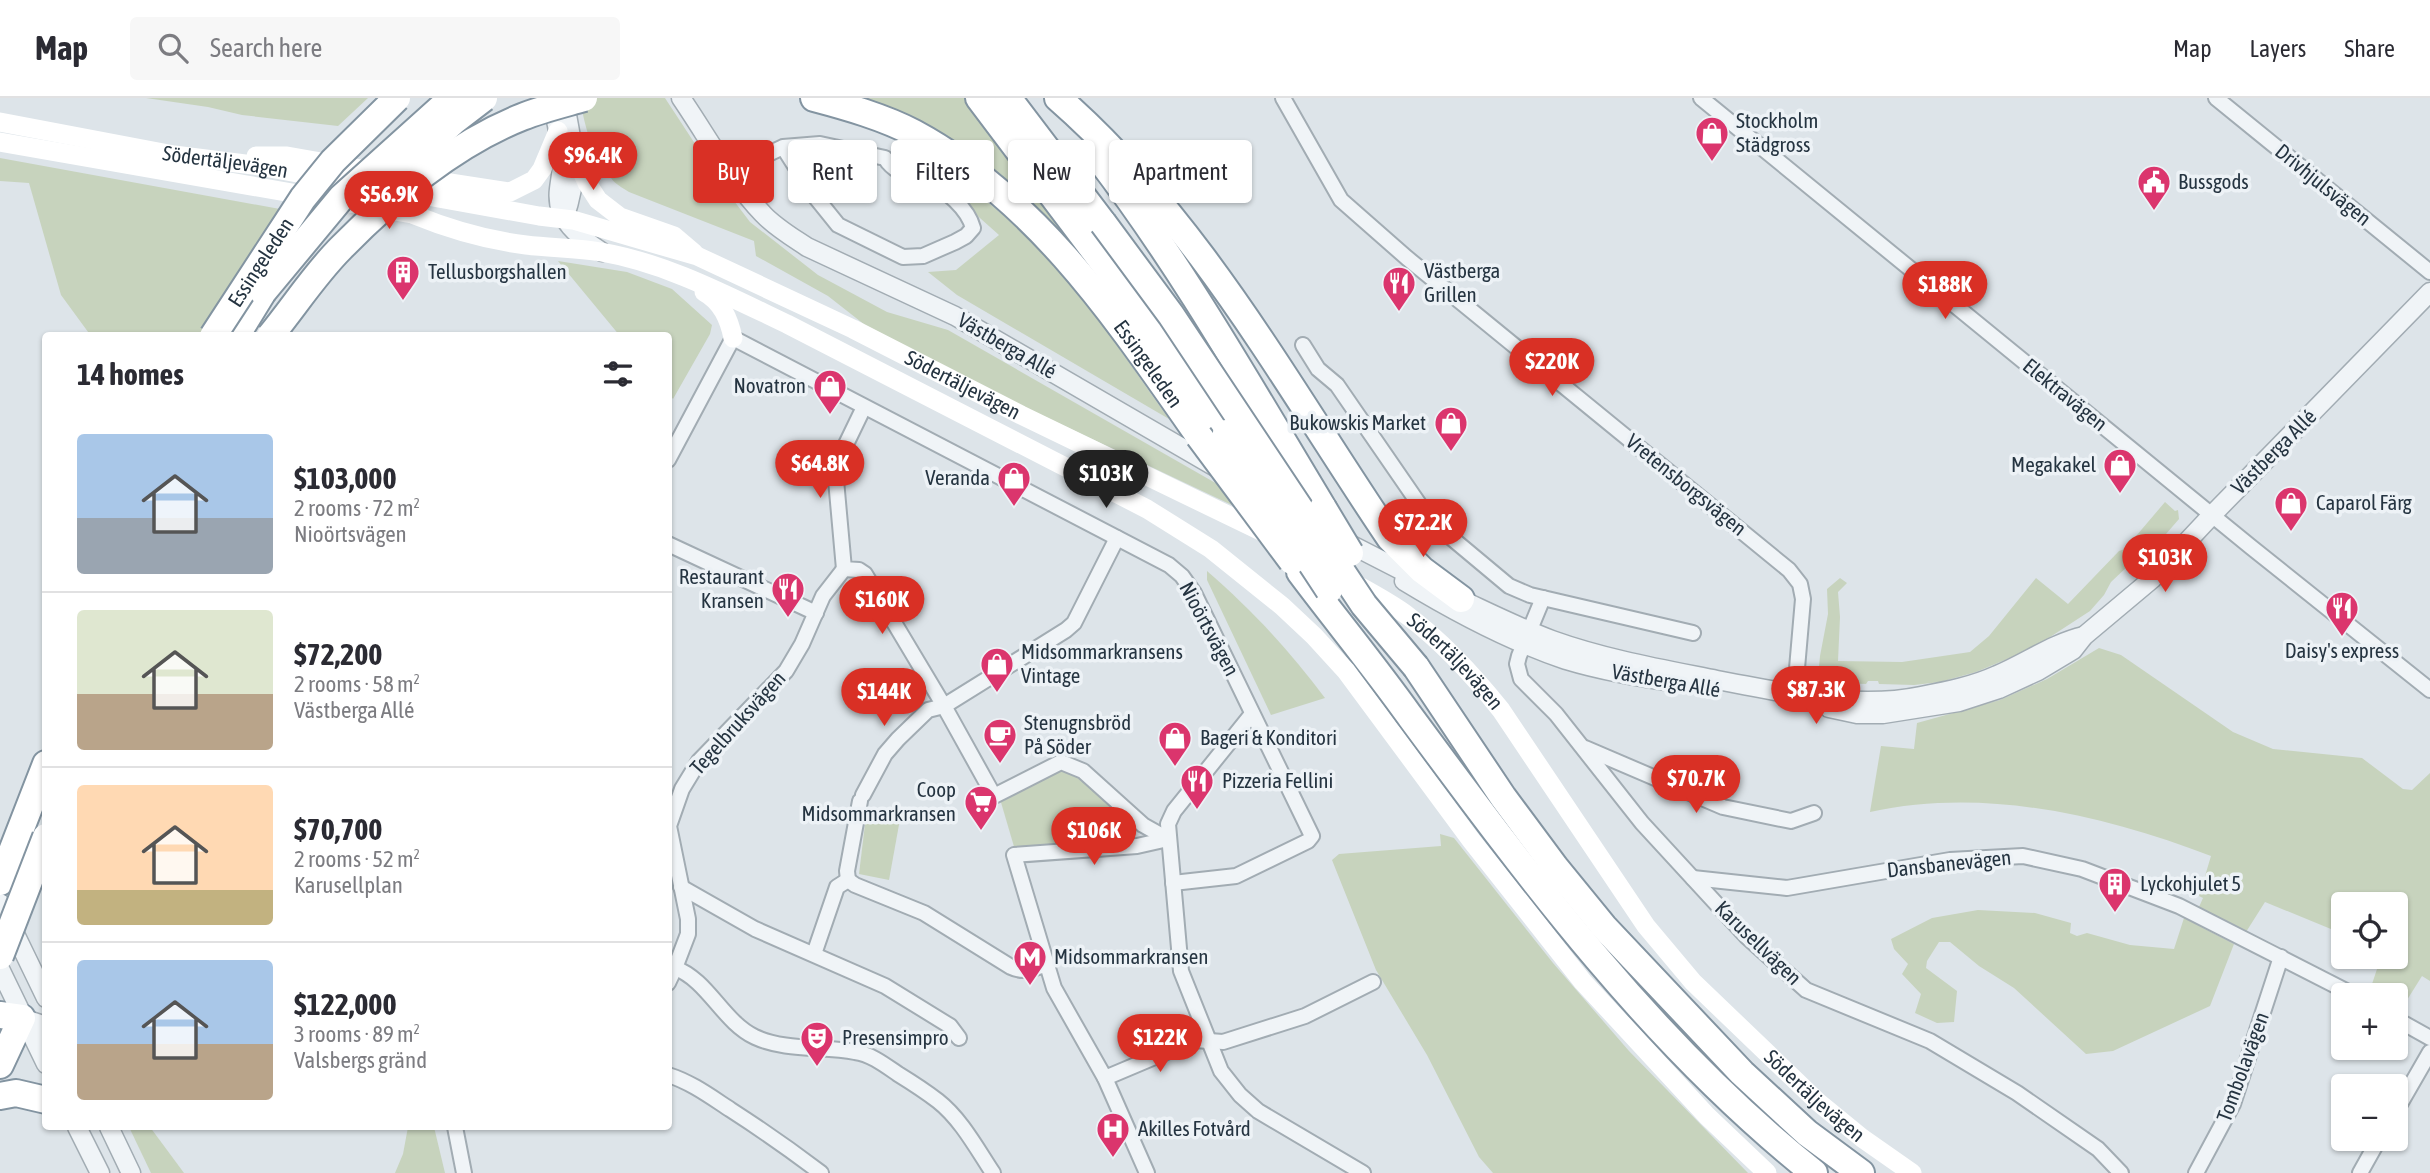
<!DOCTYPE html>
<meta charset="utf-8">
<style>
:root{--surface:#fff;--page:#f7f7f7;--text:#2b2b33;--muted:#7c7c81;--line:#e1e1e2;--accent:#d93025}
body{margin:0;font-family:"Asap Condensed",sans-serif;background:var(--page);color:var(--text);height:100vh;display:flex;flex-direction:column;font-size:26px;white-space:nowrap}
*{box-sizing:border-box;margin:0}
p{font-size:23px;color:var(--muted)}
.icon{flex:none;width:38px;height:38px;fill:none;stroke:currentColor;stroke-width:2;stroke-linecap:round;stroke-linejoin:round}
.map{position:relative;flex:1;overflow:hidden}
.details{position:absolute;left:42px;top:234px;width:630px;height:798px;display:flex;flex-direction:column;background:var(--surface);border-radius:7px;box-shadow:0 2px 5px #0004}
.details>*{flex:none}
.guide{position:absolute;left:693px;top:42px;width:665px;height:63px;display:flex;gap:14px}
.buttons{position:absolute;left:2331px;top:794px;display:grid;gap:14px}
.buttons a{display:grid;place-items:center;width:77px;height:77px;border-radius:7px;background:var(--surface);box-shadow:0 2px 5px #0004;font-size:35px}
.price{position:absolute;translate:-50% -60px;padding:0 16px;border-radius:24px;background:var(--accent);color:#fff;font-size:23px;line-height:46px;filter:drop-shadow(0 2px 4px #0008)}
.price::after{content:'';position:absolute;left:50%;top:42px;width:21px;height:16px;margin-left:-10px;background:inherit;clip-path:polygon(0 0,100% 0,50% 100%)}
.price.current{background:#222;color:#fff}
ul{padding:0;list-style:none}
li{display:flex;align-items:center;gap:21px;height:175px;padding:0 35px}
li+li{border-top:2px solid var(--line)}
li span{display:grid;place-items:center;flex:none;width:196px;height:140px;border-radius:7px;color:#555}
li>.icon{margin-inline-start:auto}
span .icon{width:84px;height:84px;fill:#fffc;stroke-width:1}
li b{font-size:30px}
h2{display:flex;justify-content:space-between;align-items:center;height:84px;padding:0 35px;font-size:30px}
.pill{padding:0 24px;border-radius:7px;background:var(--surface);box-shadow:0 2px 5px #0004;font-size:24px;line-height:63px}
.pill.current{background:var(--accent);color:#fff}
header{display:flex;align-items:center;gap:42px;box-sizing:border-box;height:98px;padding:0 35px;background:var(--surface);border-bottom:2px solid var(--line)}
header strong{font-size:33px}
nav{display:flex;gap:38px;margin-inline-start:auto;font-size:24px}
.search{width:490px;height:63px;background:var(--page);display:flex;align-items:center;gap:18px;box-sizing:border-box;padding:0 24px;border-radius:7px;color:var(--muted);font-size:26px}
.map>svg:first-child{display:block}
.green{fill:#c7d3bd}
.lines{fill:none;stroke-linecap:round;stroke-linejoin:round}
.minor-casing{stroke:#a2acb3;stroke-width:18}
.tertiary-casing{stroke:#a2acb3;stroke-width:21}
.motorway-casing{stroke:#8394a1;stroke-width:30}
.minor{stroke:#f0f4f7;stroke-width:14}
.tertiary{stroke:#f0f4f7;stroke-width:18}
.secondary{stroke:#fff;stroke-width:19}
.motorway{stroke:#fff;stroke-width:26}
.motorway-bridge-casing{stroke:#8394a1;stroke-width:30;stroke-linecap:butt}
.motorway-bridge{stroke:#fff;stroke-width:26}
.labels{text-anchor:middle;stroke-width:7;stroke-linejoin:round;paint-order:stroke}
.poi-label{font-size:21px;fill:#253441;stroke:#edf2f6;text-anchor:start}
.street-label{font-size:21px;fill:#253441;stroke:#edf2f6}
</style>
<header>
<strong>Map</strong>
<div class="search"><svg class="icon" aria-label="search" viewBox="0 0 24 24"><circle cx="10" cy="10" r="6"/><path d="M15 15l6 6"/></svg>Search here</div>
<nav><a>Map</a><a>Layers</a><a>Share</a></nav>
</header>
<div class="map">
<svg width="2430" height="1075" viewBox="0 0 2430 1075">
<rect width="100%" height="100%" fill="#dde4e9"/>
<g class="green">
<path d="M146,0H368L338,28L242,17L208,9Z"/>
<path d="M580,0H665L722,87L750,124L818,177L887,214L948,232L1219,387L1236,409L1018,306L865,227L828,198L756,158L754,143L629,94C623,90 615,86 611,80C593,59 584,27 580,0Z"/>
<path d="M861,0H964L1105,192L1048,125L993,71L908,20Z"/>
<path d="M0,60L280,111L243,166L204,238H91L61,197L29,85L0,83Z"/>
<path d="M929,61C985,98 1036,142 1079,196C1110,236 1139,279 1169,321L957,197L928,174L956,172L999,137L935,80L923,66Z"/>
<path d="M558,163L627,174L672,191L712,227L710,236L673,301L669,296L668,238H620Z"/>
<path d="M2165,404L2175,413L2178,412L2179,421L2166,436L2146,451L2111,484L2104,497L2090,513L2047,541L2012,559L1976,574L1940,584L1914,587L1879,586L1878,583H1868L1866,586L1825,584L1818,580L1820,558L1828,516L1827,491L1840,480L1847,485L1838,494L1840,519L1838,563L1902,564L1970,554L1989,538L2036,480L2068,506L2119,453L2125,451Z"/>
<path d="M1207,473C1253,513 1289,552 1325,600L1271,617L1207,482Z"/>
<path d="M2099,550L2121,557L2233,634L2273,651L2362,660L2403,691L2412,692L2430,675V883L2422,878L2407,902L2371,889L2381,859H2396V807H2343V836L2265,804L2246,834L2199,809L2203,800L2199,798L2211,758C2103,717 1985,689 1870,714L1881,648L1914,651L1917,625L2000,602L2047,581Z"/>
<path d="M1058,673L1074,675L1123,717L1131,725L1132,742L1015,752L1000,701Z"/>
<path d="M902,710L889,782L859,776L866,718Z"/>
<path d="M1440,736L1454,740L1553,865L1629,953L1748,1075H1493L1479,1059L1427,957L1376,872L1332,762L1339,756L1441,748Z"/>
<path d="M1978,812L2035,815L2071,825L2070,835L2077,838L2087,835L2130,847L2174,851L2184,820L2234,846L2210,908L2113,953L2086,956L2014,890L1979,868L1950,844H1939L1927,863L1926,870L1957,893L1954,924L1937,925L1915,915L1921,896L1902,876L1908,866L1894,851L1891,841L1932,820Z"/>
<path d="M129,1029H150L184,1075H151Z"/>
<path d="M408,1029H434L445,1075H395L403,1056Z"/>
</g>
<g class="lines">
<defs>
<g id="minor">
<path d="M1283,0L1341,102L1407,160L1789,472L1800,486L1803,501L1794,605"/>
<path d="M1701,0L2251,449L2430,592"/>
<path d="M2216,0L2430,174"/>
<path d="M731,74L783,49L820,46L885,60C895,76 911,78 927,84C946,91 968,111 973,130L966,138L955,144L923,158L903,159L838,127L813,96L783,49"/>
<path d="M1303,247L1318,271L1337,287L1430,422L1509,488L1530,497L1693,535"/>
<path d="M864,309L836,367V382L844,471L859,472L865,476L944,608L994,698L1061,664L1083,673L1143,727L1168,741"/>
<path d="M668,362L733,240L1169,467L1182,478L1194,495L1312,738L1308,743L1236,778L1173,785"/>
<path d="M668,446L816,515"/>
<path d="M844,471L823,498L802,546L786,573L699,663L682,691L669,728L688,821V836L675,870C708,882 723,924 755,939C785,953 823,948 855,954C871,956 885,967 898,976C911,984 925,993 938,1003C961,1021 977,1051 993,1075"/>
<path d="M1543,500L1519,558L1517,566L1521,581L1556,616L1642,725L1746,838L1806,892L1930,943L2017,995L2098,1051L2121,1075"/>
<path d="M1252,616L1174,713L1168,726L1181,873L1221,973L1240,997L1258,1013L1363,1075"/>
<path d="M1585,650L1723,709L1791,723L1814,715"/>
<path d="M863,697L885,656L898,641L928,612L944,608L1066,532L1074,525L1117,440"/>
<path d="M1693,780L1787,790L1950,762L2023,758L2082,771L2179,808L2346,893"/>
<path d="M848,782L855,787L924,815L1011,869C1024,875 1032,871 1045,867"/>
<path d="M848,782L847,773L860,703"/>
<path d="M681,789L755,831L885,888L950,928L959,940"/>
<path d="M814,856L837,789L848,782"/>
<path d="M668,868L675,870L668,885"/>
<path d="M2405,926L2430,940"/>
<path d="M668,977C691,984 711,999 731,1012C762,1032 792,1053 821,1075"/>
<path d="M1105,980L1195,942L1223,944L1305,918L1373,884"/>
<path d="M2396,1013L2430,954"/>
<path d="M455,1029L464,1075"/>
<path d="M1147,1075L1105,980L1054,890L1014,757L1137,748L1168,741"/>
<path d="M2196,1075L2233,1006L2281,859"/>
<path d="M2360,1075L2379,1041"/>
</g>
<g id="tertiary">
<path d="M551,0C556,21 561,43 562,64C562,74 560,82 559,91C555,122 579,139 602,154"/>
<path d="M681,0C707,38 732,84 763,116C775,129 792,139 807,149L955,218L1217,370"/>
<path d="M564,121C579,77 575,57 566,12"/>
<path d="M1342,442L1422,483"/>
<path d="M1404,483C1455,514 1509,543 1566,562C1602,573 1640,579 1677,585"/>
<path d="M1451,497C1484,512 1517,529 1552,542C1605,561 1662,571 1717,582C1783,594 1853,612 1921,598C1947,593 1973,588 1997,577C2026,565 2053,545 2084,538"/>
<path d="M1829,610L1857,616H1883L1959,604L1999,591L2038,573L2073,552L2084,538L2152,481L2212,417L2430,194"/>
<path d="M0,805L46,900"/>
<path d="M0,871L46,966"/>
<path d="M22,920L40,926L46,931"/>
<path d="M77,1029L100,1075"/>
<path d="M109,1029L131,1075"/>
</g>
<g id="motorway">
<path id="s4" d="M814,0C848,9 883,19 914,35C1040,103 1119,224 1199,338"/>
<path d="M979,0L1154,232L1226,335"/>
<path d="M1008,0L1103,125"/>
<path d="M1058,0C1198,122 1287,288 1390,440L1422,472L1461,501"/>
<path d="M1098,59C1183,170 1251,291 1323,410"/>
<path d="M236,238L263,194"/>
<path d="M1300,474C1336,522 1374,568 1409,617C1531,782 1652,946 1814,1075"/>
<path d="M1416,569L1503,699L1555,769L1604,829L1742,975L1807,1035L1861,1075"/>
<path d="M0,784L46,666"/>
<path d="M0,917L22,920L0,967"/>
<path d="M0,998L16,995L46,1002"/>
</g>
</defs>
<use href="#minor" class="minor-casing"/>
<use href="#tertiary" class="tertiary-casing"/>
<use href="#motorway" class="motorway-casing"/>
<use href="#minor" class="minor"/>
<use href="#tertiary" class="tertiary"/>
<g class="secondary">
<path id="s1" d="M0,24L174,57L253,67L364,87"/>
<path d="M0,44L412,116C451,132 485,142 526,147C551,150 577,150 601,154C666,165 728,198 787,226L1147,411L1211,451L1282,508L1314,538L1346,573L1471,742L1583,884L1707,1018L1767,1075"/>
<path d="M256,58H287L378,74"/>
<path d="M575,58L587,85L598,102L620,119L674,138L694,155"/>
<path d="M411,79L510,94L534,82L542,71L558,33"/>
<path id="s2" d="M394,92L539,118L573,122L697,158L853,231L1021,317L1271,438"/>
<path d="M704,194C722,204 729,221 733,240"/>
<path id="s3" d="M1352,484C1371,495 1391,505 1408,518C1444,545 1473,577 1501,612L1646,828L1693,884L1818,1004L1862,1040L1912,1075"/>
</g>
<use href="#motorway" class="motorway"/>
<defs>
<g id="motorway-bridge">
<path d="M376,94L454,23L484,0"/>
<path d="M1103,125L1171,217L1364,507L1416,569"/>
<path d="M263,194L341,100L452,0"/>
<path id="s5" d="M213,238L303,100L333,63L397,0"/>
<path d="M270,238C294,209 314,177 341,150C392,98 454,46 522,19C542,11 563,6 584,0"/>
<path d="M1226,335L1329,492"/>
<path d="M1199,338L1292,463"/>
<path d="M1323,410L1350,455"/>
<path d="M0,858L46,739"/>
</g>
</defs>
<use href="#motorway-bridge" class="motorway-bridge-casing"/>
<use href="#motorway-bridge" class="motorway-bridge"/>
</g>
<defs>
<symbol id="shop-pin" viewBox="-11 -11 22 30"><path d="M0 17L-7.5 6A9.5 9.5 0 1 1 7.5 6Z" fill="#db356d" stroke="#edf2f6"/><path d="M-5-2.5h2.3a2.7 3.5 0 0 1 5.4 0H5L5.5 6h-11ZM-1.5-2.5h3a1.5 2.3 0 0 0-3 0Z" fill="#fff"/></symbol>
<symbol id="civic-pin" viewBox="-11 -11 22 30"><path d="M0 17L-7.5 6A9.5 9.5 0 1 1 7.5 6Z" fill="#db356d" stroke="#edf2f6"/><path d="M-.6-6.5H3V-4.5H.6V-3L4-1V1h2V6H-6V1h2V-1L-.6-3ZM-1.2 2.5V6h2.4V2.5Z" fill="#fff"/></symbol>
<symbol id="building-pin" viewBox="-11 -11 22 30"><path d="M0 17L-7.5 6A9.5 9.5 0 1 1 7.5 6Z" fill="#db356d" stroke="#edf2f6"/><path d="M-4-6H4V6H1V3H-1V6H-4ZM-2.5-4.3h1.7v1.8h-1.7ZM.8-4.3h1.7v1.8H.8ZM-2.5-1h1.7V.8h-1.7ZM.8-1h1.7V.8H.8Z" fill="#fff"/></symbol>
<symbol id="restaurant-pin" viewBox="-11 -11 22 30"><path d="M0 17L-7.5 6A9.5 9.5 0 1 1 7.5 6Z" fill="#db356d" stroke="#edf2f6"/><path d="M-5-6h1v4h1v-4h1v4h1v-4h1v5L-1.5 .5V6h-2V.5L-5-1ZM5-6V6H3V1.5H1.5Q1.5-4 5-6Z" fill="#fff"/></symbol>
<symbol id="cafe-pin" viewBox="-11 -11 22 30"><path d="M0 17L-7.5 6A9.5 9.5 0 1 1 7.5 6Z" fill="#db356d" stroke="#edf2f6"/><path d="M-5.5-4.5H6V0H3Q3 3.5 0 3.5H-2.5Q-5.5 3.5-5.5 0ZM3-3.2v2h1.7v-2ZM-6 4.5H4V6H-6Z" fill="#fff"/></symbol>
<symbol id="supermarket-pin" viewBox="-11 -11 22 30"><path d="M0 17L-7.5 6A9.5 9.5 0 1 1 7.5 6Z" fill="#db356d" stroke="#edf2f6"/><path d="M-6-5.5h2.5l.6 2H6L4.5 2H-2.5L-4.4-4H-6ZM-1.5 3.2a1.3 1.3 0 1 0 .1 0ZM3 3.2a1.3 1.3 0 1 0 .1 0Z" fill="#fff"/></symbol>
<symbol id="metro-pin" viewBox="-11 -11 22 30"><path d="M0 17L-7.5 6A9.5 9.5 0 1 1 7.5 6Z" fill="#db356d" stroke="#edf2f6"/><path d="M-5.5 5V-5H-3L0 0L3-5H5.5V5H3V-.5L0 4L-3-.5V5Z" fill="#fff"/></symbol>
<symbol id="theatre-pin" viewBox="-11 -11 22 30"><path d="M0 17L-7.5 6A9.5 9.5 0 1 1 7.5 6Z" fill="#db356d" stroke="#edf2f6"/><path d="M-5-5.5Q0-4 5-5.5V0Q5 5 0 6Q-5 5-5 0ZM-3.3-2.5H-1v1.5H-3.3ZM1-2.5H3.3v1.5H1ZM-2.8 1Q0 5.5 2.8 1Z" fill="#fff"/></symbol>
<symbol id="hospital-pin" viewBox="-11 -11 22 30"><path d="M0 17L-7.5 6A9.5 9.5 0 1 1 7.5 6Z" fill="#db356d" stroke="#edf2f6"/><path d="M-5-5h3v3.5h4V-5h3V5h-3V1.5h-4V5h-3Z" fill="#fff"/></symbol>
</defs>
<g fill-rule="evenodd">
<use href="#shop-pin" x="1693" y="16" width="38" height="52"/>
<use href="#civic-pin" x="2135" y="65" width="38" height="52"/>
<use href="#building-pin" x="384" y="155" width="38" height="52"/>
<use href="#restaurant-pin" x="1380" y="166" width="38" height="52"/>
<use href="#shop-pin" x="811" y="269" width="38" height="52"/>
<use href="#shop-pin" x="1432" y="306" width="38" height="52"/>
<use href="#shop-pin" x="2101" y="348" width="38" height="52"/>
<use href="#shop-pin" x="995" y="361" width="38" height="52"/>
<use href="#shop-pin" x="2272" y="386" width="38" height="52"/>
<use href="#restaurant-pin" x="769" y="472" width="38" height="52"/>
<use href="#restaurant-pin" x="2323" y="491" width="38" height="52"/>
<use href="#shop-pin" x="978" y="547" width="38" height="52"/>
<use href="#cafe-pin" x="981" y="618" width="38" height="52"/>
<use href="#shop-pin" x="1156" y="621" width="38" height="52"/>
<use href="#restaurant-pin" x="1178" y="664" width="38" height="52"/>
<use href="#supermarket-pin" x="962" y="685" width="38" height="52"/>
<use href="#building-pin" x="2096" y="767" width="38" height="52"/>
<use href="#metro-pin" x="1011" y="840" width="38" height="52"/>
<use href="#theatre-pin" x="798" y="921" width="38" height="52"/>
<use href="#hospital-pin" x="1094" y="1012" width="38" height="52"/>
</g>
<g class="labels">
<g class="poi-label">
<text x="1736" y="30">Stockholm<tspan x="1736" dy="24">Städgross</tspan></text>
<text x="2178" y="91">Bussgods</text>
<text x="1424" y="180">Västberga<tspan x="1424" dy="24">Grillen</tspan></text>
<text x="428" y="181">Tellusborgshallen</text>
<text x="806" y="295" text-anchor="end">Novatron</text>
<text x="1426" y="332" text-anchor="end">Bukowskis Market</text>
<text x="2096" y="374" text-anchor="end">Megakakel</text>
<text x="990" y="387" text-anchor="end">Veranda</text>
<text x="2316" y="412">Caparol Färg</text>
<text x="764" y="486" text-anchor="end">Restaurant<tspan x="764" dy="24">Kransen</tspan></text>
<text x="2342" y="560" text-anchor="middle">Daisy's express</text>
<text x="1021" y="561">Midsommarkransens<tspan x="1021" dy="24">Vintage</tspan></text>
<text x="1024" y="632">Stenugnsbröd<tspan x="1024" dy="24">På Söder</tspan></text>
<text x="1200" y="647">Bageri &amp; Konditori</text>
<text x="1222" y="690">Pizzeria Fellini</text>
<text x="956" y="699" text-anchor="end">Coop<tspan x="956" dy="24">Midsommarkransen</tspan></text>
<text x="2140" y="793">Lyckohjulet 5</text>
<text x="1054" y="866">Midsommarkransen</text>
<text x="842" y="947">Presensimpro</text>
<text x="1138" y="1038">Akilles Fotvård</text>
</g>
<g class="street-label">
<text dy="7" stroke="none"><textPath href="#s1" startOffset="229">Södertäljevägen</textPath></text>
<text transform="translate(2323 87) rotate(39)" y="7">Drivhjulsvägen</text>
<text dy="7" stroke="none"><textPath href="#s5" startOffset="88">Essingeleden</textPath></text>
<text transform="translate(1007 248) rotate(30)" y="7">Västberga Allé</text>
<text dy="7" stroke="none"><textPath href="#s4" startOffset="438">Essingeleden</textPath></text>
<text dy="7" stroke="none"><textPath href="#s2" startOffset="606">Södertäljevägen</textPath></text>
<text transform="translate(2065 297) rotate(39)" y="7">Elektravägen</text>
<text transform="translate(2274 354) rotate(-45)" y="7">Västberga Allé</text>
<text transform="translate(1686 387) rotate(39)" y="7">Vretensborgsvägen</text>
<text transform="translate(1209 531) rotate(62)" y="7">Nioörtsvägen</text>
<text dy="7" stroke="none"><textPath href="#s3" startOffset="131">Södertäljevägen</textPath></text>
<text transform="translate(1666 583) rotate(10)" y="7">Västberga Allé</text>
<text transform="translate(738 625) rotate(-48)" y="7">Tegelbruksvägen</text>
<text transform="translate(1949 766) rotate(-6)" y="7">Dansbanevägen</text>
<text transform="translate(1758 845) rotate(44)" y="7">Karusellvägen</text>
<text transform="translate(2243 969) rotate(-70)" y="7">Tombolavägen</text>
<text dy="7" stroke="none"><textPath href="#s3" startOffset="698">Södertäljevägen</textPath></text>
</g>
</g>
</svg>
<div class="buttons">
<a><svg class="icon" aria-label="locate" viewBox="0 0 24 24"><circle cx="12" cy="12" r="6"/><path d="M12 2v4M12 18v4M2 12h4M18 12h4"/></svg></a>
<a>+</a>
<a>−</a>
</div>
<b class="price" style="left:593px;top:94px">$96.4K</b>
<b class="price" style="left:389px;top:133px">$56.9K</b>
<b class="price" style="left:1945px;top:223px">$188K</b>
<b class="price" style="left:1552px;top:300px">$220K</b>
<b class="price" style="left:820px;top:402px">$64.8K</b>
<b class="price current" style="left:1106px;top:412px">$103K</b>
<b class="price" style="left:1423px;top:461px">$72.2K</b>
<b class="price" style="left:2165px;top:496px">$103K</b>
<b class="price" style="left:882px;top:538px">$160K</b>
<b class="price" style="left:1816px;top:628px">$87.3K</b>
<b class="price" style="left:884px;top:630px">$144K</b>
<b class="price" style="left:1696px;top:717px">$70.7K</b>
<b class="price" style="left:1094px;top:769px">$106K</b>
<b class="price" style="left:1160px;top:976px">$122K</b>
<div class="guide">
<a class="pill current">Buy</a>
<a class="pill">Rent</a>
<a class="pill">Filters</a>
<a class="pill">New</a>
<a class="pill">Apartment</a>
</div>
<section class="details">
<h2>14 homes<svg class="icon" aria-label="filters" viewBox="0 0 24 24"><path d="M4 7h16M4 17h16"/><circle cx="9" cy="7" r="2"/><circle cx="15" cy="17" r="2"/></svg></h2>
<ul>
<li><span style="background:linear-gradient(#a9c7e8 60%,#9aa5b1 0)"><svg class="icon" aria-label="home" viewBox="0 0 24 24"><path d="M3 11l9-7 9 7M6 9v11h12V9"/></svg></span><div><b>$103,000</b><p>2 rooms · 72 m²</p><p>Nioörtsvägen</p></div></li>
<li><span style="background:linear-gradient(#dfe7d0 60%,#b9a48a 0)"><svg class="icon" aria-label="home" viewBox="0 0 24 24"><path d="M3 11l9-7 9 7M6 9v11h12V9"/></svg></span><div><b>$72,200</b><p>2 rooms · 58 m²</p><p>Västberga Allé</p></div></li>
<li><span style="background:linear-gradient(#ffd9b3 75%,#c2b280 0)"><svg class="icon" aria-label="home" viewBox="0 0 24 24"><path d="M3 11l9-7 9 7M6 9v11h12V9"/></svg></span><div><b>$70,700</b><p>2 rooms · 52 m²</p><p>Karusellplan</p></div></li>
<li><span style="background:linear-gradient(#a9c7e8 60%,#b9a48a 0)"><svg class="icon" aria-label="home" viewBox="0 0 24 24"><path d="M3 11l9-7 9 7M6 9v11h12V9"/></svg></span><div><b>$122,000</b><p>3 rooms · 89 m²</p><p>Valsbergs gränd</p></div></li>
</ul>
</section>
</div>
